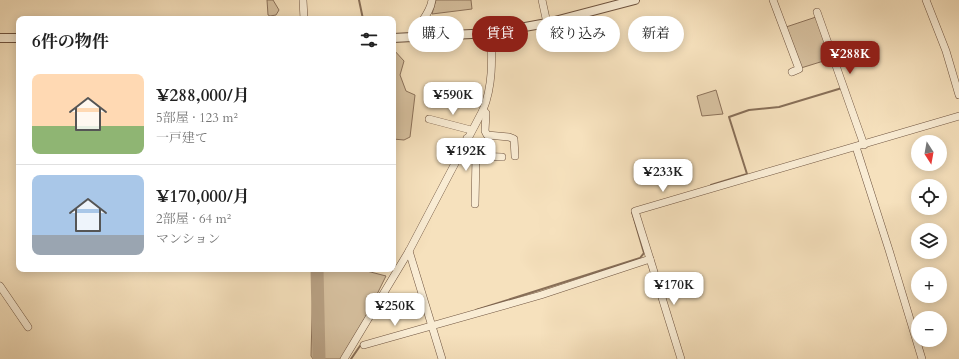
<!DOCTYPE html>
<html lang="ja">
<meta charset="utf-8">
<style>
:root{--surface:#fff;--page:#f2f2f2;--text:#222;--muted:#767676;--line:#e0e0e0;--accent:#8f2418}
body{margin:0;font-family:Cardo,"Noto Serif JP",serif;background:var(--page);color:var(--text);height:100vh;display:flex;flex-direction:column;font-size:15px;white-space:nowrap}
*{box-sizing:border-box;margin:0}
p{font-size:13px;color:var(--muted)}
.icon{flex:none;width:22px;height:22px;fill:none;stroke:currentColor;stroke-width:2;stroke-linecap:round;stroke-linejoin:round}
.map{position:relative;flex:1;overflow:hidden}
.details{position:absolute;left:16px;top:16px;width:380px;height:256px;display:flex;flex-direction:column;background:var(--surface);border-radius:8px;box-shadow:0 2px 10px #0003}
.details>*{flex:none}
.banner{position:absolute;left:408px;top:16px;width:380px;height:36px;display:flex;gap:8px}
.needle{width:26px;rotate:169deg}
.buttons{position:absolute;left:911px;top:135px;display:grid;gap:8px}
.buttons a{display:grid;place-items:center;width:36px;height:36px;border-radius:50%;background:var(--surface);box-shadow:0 2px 10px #0003;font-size:20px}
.price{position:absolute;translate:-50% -34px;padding:0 9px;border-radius:8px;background:#fff;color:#222;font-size:13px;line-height:26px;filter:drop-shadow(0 1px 2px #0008)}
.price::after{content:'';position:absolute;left:50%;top:24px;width:12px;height:9px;margin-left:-6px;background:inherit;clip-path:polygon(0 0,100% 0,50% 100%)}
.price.active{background:var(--accent);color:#fff}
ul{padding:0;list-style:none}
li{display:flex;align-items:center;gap:12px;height:100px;padding:0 16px}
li+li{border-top:1px solid var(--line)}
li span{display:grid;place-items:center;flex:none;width:112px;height:80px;border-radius:8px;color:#555}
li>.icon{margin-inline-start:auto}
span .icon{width:48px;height:48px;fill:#fffc;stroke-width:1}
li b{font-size:17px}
h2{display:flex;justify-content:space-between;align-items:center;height:48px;padding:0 16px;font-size:17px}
.tag{padding:0 14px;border-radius:18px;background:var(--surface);box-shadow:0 2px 10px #0003;font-size:14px;line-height:36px}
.tag.active{background:var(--accent);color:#fff}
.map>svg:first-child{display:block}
.green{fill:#d7c1a0;stroke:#8c725a}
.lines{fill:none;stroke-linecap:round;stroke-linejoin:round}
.stream{stroke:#886f58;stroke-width:2}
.river{stroke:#b8a184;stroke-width:13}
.minor-casing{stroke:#6e533f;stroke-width:8}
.tertiary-casing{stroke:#6e533f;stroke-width:10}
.minor{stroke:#f9ecd4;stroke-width:7}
.tertiary{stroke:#f9ecd4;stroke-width:8}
</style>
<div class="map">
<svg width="959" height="359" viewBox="0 0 959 359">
<rect width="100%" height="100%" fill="#f6e1bd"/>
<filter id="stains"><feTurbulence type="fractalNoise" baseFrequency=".005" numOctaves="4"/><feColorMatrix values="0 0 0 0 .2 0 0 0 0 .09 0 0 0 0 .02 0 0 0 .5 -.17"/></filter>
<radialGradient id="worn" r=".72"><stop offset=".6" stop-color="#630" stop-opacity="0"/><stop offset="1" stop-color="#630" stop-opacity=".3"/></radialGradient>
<g class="green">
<path d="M267,0H273L279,10L276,15L270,16L268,15Z"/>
<path d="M436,0H471L472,9L432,14Z"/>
<path d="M816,17L830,59L801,68L786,27Z"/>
<path d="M393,49L404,61L400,75L406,91L415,95L410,137L404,140L393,139Z"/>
<path d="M716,90L723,114L702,116L697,96Z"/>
<path d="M321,269H359L386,276L345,359H313L311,356L313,279Z"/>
</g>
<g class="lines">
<g class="stream">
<path d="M359,0L363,19"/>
<path d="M711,185L747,174L729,117L749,110L779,107L842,88L841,87"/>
<path d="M476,310L640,258L644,253L632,212L633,210"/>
<path d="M351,359L362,343"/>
</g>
<path class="river" d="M317,269L319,359"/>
<defs>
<g id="minor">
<path d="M303,0L304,19"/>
<path d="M542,0L547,23"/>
<path d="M773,0L799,69L792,72"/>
<path d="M926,0L946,51L959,95"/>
<path d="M817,12L864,145"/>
<path d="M413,37C418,23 430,15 432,0"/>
<path d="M483,110L486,113L485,131L487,135L509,137L514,139L515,156"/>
<path d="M429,119L471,130"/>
<path d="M467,138L476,156L475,204"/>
<path d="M856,147L889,250L922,359"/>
<path d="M476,156L502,157"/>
<path d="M409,251L442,359"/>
<path d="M650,259L681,359"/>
<path d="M0,286L28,327"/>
<path d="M364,345L541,295L650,259L635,211L959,116"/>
<path d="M344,359L409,251L483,110C493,86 492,59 491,33"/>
</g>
<g id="tertiary">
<path d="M0,38H19"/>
<path d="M393,38L491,33L547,23L635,0"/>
</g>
</defs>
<use href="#minor" class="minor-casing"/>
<use href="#tertiary" class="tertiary-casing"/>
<use href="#minor" class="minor"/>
<use href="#tertiary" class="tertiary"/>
</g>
<rect width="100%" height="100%" filter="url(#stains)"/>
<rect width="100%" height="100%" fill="url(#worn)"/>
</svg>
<div class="buttons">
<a><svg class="needle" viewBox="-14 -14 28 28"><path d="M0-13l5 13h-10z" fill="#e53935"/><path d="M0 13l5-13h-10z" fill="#767676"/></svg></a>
<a><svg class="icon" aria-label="locate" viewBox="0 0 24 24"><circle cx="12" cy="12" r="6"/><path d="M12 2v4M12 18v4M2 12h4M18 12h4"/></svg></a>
<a><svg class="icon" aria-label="layers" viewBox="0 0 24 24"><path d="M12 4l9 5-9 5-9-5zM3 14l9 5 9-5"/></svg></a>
<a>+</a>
<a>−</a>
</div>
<b class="price active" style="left:850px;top:75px">¥288K</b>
<b class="price" style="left:453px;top:116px">¥590K</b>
<b class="price" style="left:466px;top:172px">¥192K</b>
<b class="price" style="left:663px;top:193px">¥233K</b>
<b class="price" style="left:674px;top:306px">¥170K</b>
<b class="price" style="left:395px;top:327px">¥250K</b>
<div class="banner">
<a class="tag">購入</a>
<a class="tag active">賃貸</a>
<a class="tag">絞り込み</a>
<a class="tag">新着</a>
</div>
<section class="details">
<h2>6件の物件<svg class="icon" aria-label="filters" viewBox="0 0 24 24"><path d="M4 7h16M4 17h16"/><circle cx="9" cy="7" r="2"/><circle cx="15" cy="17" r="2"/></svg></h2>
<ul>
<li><span style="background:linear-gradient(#ffd9b3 65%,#8fb573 0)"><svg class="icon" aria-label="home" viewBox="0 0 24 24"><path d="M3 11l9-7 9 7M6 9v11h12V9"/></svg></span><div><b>¥288,000/月</b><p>5部屋 · 123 m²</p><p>一戸建て</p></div></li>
<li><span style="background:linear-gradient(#a9c7e8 75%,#9aa5b1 0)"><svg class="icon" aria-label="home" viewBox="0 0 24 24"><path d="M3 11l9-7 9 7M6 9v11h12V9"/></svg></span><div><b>¥170,000/月</b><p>2部屋 · 64 m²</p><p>マンション</p></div></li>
</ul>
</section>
</div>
